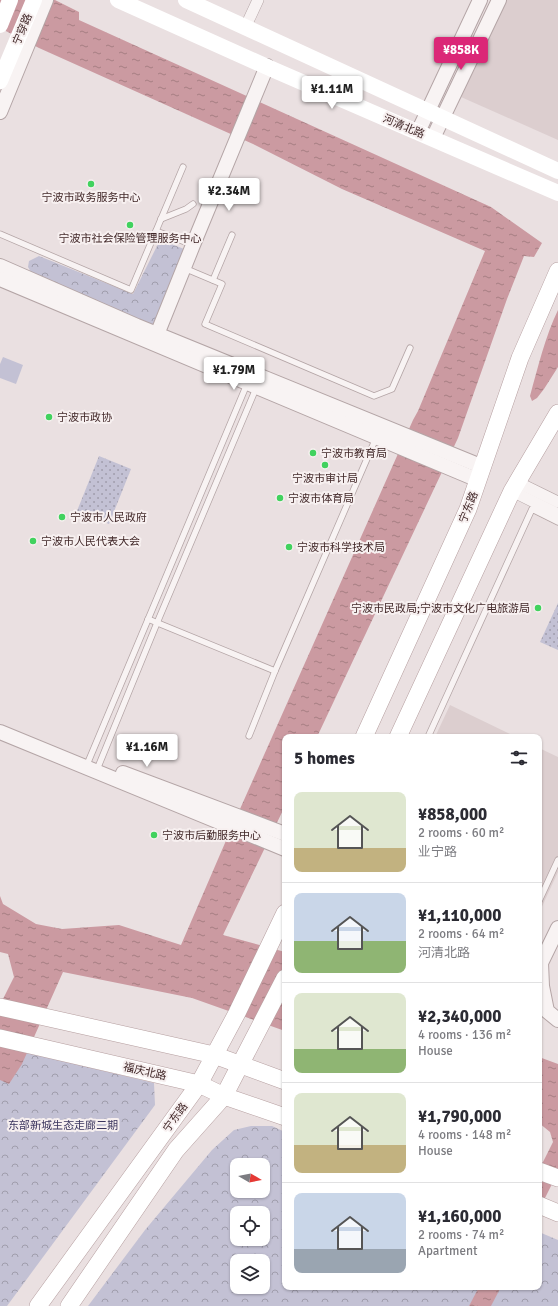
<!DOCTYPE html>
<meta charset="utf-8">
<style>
:root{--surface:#fff;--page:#f2f2f3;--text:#2b2b33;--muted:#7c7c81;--line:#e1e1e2;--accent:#db2777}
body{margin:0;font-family:Signika,"Noto Sans SC",sans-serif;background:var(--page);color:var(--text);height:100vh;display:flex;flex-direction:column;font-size:15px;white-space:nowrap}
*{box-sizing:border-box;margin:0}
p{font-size:13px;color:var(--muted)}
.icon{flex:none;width:22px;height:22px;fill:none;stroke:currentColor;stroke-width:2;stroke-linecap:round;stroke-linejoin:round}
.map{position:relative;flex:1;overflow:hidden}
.details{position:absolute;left:282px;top:734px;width:260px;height:556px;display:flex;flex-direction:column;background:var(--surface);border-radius:8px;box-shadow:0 1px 3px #0004}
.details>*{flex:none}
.needle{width:26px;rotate:99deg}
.buttons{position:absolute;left:230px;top:1158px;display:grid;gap:8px}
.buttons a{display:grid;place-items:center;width:40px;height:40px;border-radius:8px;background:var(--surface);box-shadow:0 1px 3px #0004;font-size:20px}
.price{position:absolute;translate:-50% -34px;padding:0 9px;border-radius:4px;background:#fff;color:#222;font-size:13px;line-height:26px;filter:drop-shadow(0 1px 2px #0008)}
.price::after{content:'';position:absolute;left:50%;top:24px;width:12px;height:9px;margin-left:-6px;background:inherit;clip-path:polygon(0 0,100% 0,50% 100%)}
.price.current{background:var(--accent);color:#fff}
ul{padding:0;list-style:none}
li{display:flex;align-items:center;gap:12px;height:100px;padding:0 12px}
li+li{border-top:1px solid var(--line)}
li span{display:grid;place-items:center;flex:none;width:112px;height:80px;border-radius:8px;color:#555}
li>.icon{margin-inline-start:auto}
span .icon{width:48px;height:48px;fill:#fffc;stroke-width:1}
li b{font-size:17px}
h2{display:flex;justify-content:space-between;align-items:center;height:48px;padding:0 12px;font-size:17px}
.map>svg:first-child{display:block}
.built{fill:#dccecf}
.grass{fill:#c3c1d4}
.park{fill:url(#park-crowns);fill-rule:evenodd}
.garden{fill:url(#garden-dots)}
.water{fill:url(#water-ripples)}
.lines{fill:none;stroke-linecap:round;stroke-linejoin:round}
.service-casing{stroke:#b4a5a6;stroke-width:7}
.minor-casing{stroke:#b4a5a6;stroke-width:12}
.tertiary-casing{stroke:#b4a5a6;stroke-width:16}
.primary-casing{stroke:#b69fa0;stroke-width:18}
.service{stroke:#f8f3f3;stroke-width:5.5}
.minor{stroke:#f8f3f3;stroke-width:11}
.tertiary{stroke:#f8f3f3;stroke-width:14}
.secondary{stroke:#fff;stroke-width:16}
.primary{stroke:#fff;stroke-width:17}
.poi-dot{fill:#41d25e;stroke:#f7f0f0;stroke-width:1.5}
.labels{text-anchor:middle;stroke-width:4;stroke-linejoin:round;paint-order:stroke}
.street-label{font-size:11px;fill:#422829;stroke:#f7f0f0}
.poi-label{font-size:11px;fill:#422829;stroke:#f7f0f0;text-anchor:start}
.park-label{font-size:11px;fill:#3b355e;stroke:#f7f0f0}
</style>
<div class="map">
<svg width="558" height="1306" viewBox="0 0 558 1306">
<defs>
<pattern id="park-crowns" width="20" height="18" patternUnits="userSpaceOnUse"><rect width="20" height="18" fill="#c3c1d4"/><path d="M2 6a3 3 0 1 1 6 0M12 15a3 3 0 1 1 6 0" fill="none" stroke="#a09dac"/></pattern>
<pattern id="garden-dots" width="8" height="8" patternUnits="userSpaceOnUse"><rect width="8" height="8" fill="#c3c1d4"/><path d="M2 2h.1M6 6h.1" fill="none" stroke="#a09dac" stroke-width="1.8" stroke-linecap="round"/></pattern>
<pattern id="water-ripples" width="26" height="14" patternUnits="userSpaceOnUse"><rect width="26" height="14" fill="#cb9aa1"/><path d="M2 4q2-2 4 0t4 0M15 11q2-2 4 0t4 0" fill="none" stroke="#a67e83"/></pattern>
</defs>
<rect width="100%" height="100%" fill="#eae0e1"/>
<g class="built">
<path d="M507,0H558V140L461,97Z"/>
<path d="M450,705L516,737H435Z"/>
<path d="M539,748L558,757V872L539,913Z"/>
</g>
<path class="grass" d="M3,357L23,365L16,384L0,378V364Z"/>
<g class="park">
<path d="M160,240L187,250L154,325L34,277L28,267L29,261L39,256L133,294Z"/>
<path d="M0,1046L154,1083L155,1105L7,1306H0Z"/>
<path d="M251,1126H272L285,1132V1287H539V1232L558,1240V1306H88L145,1230L212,1150L234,1130ZM237,1165H263V1191H237ZM237,1213H263V1239H237ZM237,1261H263V1287H237Z"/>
</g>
<g class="garden">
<path d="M99,456L131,469L109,524L77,511Z"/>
<path d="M558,603V650L540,642Z"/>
</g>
<g class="water">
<path d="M0,0H55L79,12V20L491,207L542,243L534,257L524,256L507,299L458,438L317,737H285V806L223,935L285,952V1031L192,998L63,972L22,1064L9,1084L0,1080V1005L14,977L8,954L0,952V896L3,904L36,924L62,929L119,925L181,945L228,836L413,420L418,411L485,251L342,189L253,144L39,48L0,28Z"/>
<path d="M558,310V367L544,389L537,398L532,401L530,396C538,367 545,337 558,310Z"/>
<path d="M539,1057L558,1064V1172L539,1210V1170L553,1142L550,1132L539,1123Z"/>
<path d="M479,1287H501L491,1306H469Z"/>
</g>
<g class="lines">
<defs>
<g id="service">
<path d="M161,219L186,209L193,204"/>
<path d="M156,231L193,245"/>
<path d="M0,234L131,290L183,167"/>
<path d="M184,268L222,284L205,324L374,396L392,389L410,348"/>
<path d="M213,280L232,235"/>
<path d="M148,619L275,671"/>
<path d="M249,736L275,671L376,438"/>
<path d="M428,737L532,509L558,522"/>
<path d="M86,767L247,384"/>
<path d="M96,772L157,623L257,386"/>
<path d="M539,901L558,860"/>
</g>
<g id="minor">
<path d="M245,28L258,0"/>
<path d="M517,482L558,502"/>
<path d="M512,491L558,514"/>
</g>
<g id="tertiary">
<path d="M0,112L46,0"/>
<path d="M418,132L480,0"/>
<path d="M433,138L499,0"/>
<path d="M0,266L137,326L483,467"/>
<path d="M0,279L478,480"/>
<path d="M154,342L193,245L267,66"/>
<path d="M0,732L285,849"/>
<path d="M123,773L285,834"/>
<path d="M558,928L541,963L542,986L547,1011L558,1020"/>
</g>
<g id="primary">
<path d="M364,737L468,509L520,358L558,271"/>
<path d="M398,737L512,491L558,413"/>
<path d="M0,1007L214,1055L285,1081"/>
<path d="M0,1038L199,1084L224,1096L285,1117"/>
<path d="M539,1171L558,1178"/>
<path d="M539,1205L558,1213"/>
<path d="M38,1306L199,1084L237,1013L285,913"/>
<path d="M69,1306L176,1150L224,1096L285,978"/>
</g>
</defs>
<use href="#service" class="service-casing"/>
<use href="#minor" class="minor-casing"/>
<use href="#tertiary" class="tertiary-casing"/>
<use href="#primary" class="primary-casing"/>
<use href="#service" class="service"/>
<use href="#minor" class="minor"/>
<use href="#tertiary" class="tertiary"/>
<g class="secondary">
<path d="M118,0L274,70L558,193"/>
<path d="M186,0L558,171"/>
<path d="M0,25L10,0"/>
<path d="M0,81L34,0"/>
</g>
<use href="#primary" class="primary"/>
</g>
<g class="poi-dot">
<circle cx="91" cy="184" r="4"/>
<circle cx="130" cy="225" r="4"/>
<circle cx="49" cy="417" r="4"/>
<circle cx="313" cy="453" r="4"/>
<circle cx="325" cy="465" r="4"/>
<circle cx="280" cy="498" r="4"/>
<circle cx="62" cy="517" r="4"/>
<circle cx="33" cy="541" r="4"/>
<circle cx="289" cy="547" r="4"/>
<circle cx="538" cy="608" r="4"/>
<circle cx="154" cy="835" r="4"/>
</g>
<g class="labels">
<g class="street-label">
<text transform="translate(22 29) rotate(-67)" y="4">宁穿路</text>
<text transform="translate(404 126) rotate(23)" y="4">河清北路</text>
<text transform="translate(468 507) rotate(-68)" y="4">宁东路</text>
<text transform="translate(145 1071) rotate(13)" y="4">福庆北路</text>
<text transform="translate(175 1117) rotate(-54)" y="4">宁东路</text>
</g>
<g class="poi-label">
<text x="91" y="201" text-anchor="middle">宁波市政务服务中心</text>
<text x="130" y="242" text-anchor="middle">宁波市社会保险管理服务中心</text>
<text x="57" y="421">宁波市政协</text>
<text x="321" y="457">宁波市教育局</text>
<text x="325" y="482" text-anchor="middle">宁波市审计局</text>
<text x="288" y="502">宁波市体育局</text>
<text x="70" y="521">宁波市人民政府</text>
<text x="41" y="545">宁波市人民代表大会</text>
<text x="297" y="551">宁波市科学技术局</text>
<text x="530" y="612" text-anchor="end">宁波市民政局;宁波市文化广电旅游局</text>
<text x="162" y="839">宁波市后勤服务中心</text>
</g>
<g class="park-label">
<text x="63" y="1129">东部新城生态走廊二期</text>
</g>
</g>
</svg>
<div class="buttons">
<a><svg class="needle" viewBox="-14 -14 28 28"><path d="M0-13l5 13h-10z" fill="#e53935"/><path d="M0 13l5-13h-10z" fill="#7c7c81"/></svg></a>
<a><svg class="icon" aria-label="locate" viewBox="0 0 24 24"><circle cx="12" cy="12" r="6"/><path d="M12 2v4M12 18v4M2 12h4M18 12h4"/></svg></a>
<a><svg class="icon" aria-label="layers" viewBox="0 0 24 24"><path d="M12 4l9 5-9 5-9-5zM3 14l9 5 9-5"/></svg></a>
</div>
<b class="price current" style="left:461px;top:71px">¥858K</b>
<b class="price" style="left:332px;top:110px">¥1.11M</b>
<b class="price" style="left:229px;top:212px">¥2.34M</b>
<b class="price" style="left:234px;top:391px">¥1.79M</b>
<b class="price" style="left:147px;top:768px">¥1.16M</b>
<section class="details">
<h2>5 homes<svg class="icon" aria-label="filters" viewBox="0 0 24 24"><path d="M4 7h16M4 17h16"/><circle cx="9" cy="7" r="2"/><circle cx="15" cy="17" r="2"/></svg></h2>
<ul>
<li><span style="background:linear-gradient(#dfe7d0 70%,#c2b280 0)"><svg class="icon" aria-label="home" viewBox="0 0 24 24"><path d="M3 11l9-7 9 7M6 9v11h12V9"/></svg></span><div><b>¥858,000</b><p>2 rooms · 60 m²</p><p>业宁路</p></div></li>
<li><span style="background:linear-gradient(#c9d6e8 60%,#8fb573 0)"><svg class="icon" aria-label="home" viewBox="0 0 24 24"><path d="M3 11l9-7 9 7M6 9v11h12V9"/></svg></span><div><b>¥1,110,000</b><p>2 rooms · 64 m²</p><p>河清北路</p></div></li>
<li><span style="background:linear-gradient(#dfe7d0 70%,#8fb573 0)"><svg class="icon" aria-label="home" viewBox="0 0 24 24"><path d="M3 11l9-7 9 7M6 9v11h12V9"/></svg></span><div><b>¥2,340,000</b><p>4 rooms · 136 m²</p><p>House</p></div></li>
<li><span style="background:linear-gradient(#dfe7d0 65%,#c2b280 0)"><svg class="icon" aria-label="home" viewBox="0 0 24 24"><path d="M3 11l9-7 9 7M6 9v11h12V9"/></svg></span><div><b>¥1,790,000</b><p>4 rooms · 148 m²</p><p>House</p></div></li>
<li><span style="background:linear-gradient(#c9d6e8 70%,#9aa5b1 0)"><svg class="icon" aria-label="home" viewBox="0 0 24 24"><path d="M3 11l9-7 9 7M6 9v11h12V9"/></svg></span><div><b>¥1,160,000</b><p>2 rooms · 74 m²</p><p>Apartment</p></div></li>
</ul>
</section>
</div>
